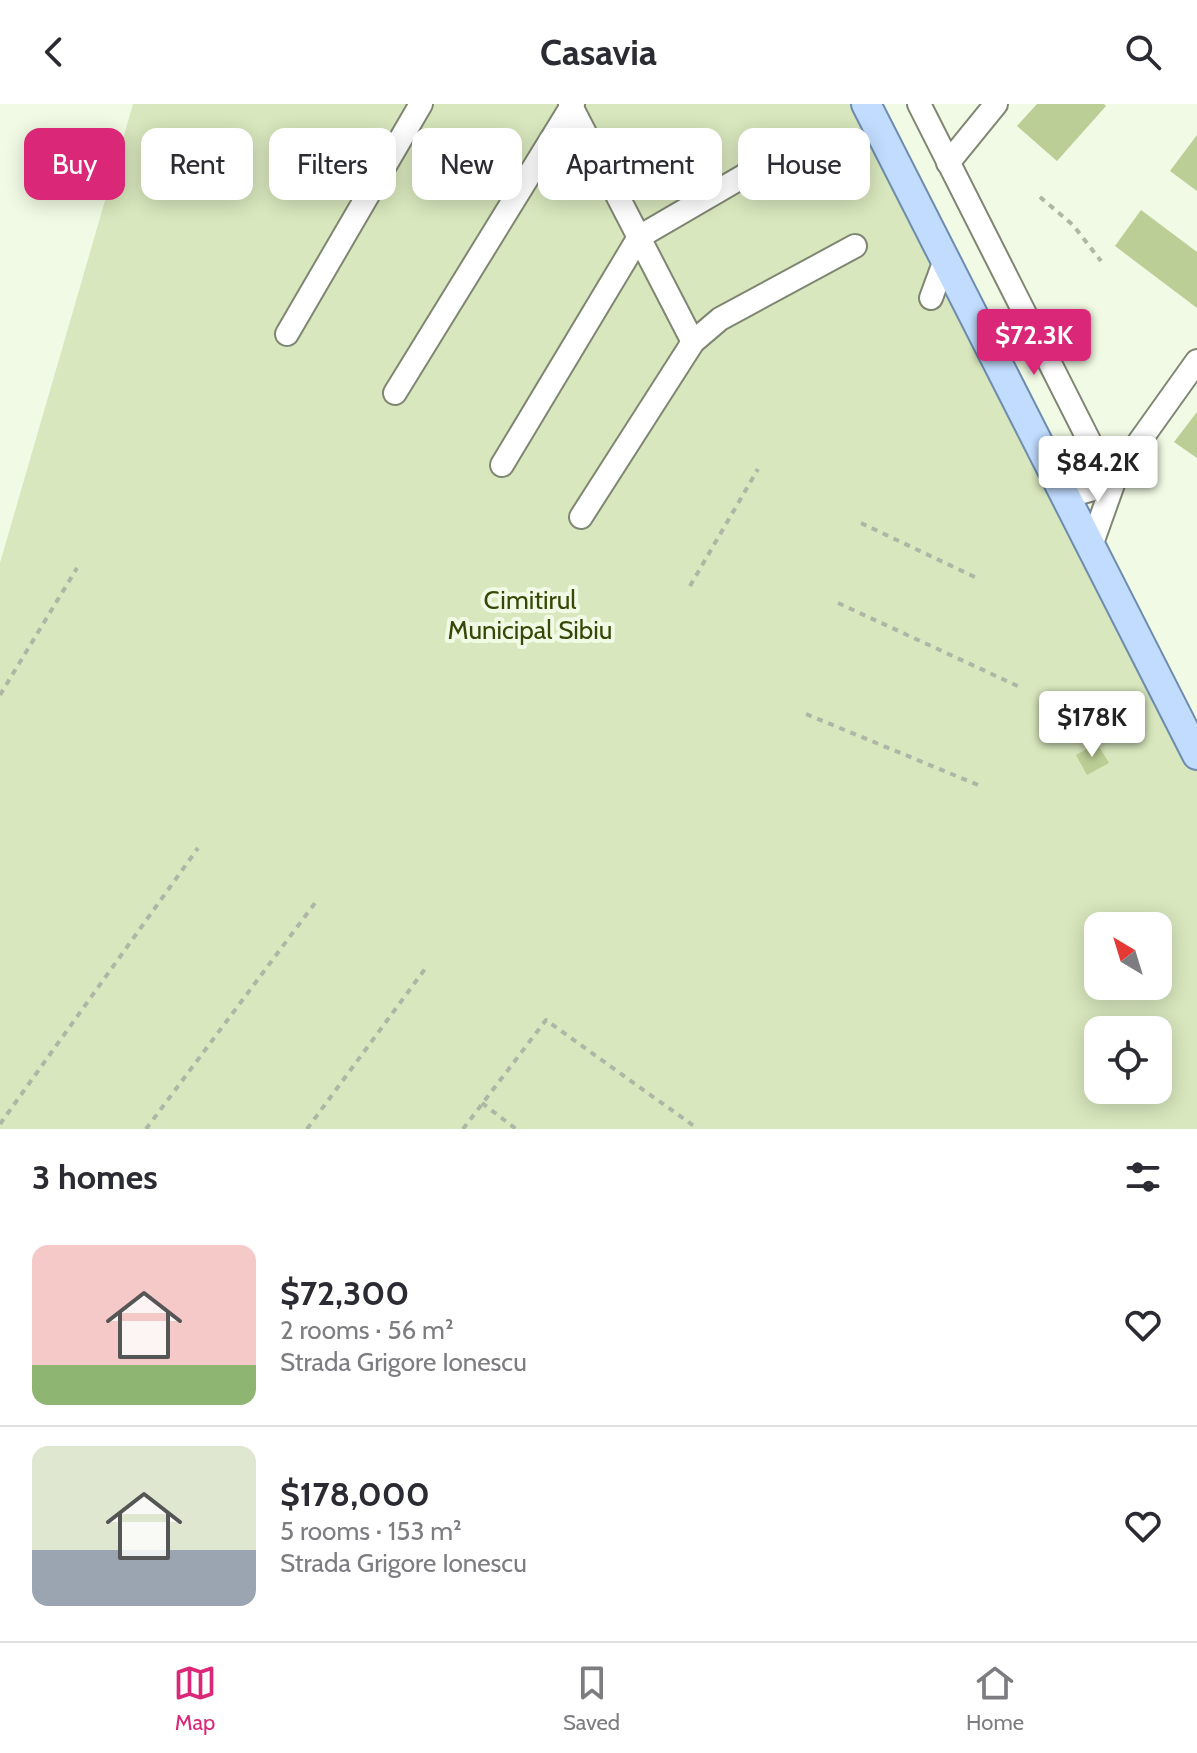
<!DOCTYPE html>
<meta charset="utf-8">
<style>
:root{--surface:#fff;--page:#f2f2f3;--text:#2b2b33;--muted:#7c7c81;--line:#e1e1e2;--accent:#db2777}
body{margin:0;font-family:Cabin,sans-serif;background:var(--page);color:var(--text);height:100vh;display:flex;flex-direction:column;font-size:30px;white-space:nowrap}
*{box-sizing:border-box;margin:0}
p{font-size:26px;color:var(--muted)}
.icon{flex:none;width:44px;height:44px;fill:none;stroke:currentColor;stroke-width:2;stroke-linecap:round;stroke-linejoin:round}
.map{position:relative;height:1025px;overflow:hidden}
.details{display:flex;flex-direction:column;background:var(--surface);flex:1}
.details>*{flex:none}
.top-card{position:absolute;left:24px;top:24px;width:1150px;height:72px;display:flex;gap:16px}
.needle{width:52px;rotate:322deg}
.controls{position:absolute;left:1084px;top:808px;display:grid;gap:16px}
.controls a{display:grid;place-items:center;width:88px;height:88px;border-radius:16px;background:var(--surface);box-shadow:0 4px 20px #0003;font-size:40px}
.price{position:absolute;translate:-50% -68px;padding:0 18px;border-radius:8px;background:#fff;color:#222;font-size:26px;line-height:52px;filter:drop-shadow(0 2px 4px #0008)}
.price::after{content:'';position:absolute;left:50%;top:48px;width:24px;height:18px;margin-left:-12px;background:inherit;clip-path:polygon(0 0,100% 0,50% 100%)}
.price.active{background:var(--accent);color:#fff}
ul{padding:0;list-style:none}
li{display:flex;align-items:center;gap:24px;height:200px;padding:0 32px}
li+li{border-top:2px solid var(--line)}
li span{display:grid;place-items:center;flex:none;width:224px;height:160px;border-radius:16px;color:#555}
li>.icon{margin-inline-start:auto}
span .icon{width:96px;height:96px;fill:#fffc;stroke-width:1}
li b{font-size:34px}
h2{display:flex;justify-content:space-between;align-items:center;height:96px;padding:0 32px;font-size:34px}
.tag{padding:0 28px;border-radius:16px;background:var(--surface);box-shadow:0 4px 20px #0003;font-size:28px;line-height:72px}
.tag.active{background:var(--accent);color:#fff}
header{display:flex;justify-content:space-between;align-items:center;height:104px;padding:0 32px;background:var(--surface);font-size:36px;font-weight:700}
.tab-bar{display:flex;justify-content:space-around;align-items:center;height:112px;border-top:2px solid var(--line);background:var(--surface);font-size:22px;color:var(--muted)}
.tab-bar a{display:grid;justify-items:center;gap:4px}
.tab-bar .active{color:var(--accent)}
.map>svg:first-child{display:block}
.green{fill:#d8e7bd;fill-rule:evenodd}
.building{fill:#bbce95}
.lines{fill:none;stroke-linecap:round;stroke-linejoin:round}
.minor-casing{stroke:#7f8672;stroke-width:26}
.major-casing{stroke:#6d8cae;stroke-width:32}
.path{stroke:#afb6a5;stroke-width:4;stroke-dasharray:6 6;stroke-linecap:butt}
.minor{stroke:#fff;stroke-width:22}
.major{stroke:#c1dcfe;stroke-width:28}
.labels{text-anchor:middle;stroke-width:8;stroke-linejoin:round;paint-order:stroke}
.park-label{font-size:26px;fill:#374707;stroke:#f1fae4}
</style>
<header><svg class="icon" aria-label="back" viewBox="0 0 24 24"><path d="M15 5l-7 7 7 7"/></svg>Casavia<svg class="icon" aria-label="search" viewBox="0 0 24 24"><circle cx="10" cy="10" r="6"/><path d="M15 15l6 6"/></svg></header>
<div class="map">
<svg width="1197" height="1025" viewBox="0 0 1197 1025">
<rect width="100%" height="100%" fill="#f1fae4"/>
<path class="green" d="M133,0H855L1197,660V1025H0V459ZM1098,822H1158V882H1098ZM1098,926H1158V986H1098Z"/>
<g class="building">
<path d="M1037,0H1104L1106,2L1057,57L1017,22Z"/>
<path d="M1197,31V87L1170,67Z"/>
<path d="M1141,106L1197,148V204L1115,142Z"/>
<path d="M1197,308V354L1174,338Z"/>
<path d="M1097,639L1109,659L1087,671L1076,651Z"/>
</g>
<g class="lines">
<defs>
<g id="minor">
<path d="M570,0L693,238"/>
<path d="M919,0L1111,380"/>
<path d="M948,59L996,0"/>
<path d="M931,194L945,156"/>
<path d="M287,230L421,0"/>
<path d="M395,289L573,0"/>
<path d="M502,361L639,133L802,38"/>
<path d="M1060,381L1083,388L1111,380"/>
<path d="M581,413L693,238L720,215L855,142"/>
<path d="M1091,442L1117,369L1197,257"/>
</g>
<path id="major" d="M866,0L1197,651"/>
</defs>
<use href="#minor" class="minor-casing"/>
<use href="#major" class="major-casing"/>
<g class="path">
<path d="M1040,93L1073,121L1101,157"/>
<path d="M861,419L979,475"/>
<path d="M690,482L758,365"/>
<path d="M838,499L1022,584"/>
<path d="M0,591L77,464"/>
<path d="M806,610L983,683"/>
<path d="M482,999L516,1025"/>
<path d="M0,1020L198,744"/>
<path d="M146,1025L318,795"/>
<path d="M307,1025L425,865"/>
<path d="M463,1025L546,916L698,1025"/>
</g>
<use href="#minor" class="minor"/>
<use href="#major" class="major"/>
</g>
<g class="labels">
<g class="park-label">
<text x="530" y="505">Cimitirul<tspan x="530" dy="30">Municipal Sibiu</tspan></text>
</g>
</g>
</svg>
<div class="controls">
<a><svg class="needle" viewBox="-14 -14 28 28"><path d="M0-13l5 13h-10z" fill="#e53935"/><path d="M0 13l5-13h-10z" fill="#7c7c81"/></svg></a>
<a><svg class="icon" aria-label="locate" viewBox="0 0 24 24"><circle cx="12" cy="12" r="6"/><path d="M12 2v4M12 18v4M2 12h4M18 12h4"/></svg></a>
</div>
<b class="price active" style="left:1034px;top:273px">$72.3K</b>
<b class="price" style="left:1098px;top:400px">$84.2K</b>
<b class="price" style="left:1092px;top:655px">$178K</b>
<div class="top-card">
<a class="tag active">Buy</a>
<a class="tag">Rent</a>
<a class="tag">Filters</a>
<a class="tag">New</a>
<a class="tag">Apartment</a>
<a class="tag">House</a>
</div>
</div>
<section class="details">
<h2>3 homes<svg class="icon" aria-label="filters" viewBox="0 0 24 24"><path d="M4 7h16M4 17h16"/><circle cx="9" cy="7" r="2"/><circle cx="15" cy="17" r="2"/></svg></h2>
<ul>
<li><span style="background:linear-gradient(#f6c9c9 75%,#8fb573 0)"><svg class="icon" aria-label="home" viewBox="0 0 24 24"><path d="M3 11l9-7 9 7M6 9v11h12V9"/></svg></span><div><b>$72,300</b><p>2 rooms · 56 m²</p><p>Strada Grigore Ionescu</p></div><svg class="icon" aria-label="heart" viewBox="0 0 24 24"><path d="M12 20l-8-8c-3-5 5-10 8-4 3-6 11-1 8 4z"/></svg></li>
<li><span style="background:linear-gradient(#dfe7d0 65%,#9aa5b1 0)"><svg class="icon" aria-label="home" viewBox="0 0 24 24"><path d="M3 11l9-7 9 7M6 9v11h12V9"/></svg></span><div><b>$178,000</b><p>5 rooms · 153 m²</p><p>Strada Grigore Ionescu</p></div><svg class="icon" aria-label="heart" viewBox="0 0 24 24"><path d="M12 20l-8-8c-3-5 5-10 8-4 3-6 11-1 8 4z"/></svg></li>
</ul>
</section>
<nav class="tab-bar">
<a class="active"><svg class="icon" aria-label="map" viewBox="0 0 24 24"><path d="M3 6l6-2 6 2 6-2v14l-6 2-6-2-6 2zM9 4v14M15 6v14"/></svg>Map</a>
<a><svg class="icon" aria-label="saved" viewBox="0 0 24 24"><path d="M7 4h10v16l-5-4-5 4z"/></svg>Saved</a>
<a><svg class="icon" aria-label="home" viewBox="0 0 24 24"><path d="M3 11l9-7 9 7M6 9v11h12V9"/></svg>Home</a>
</nav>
